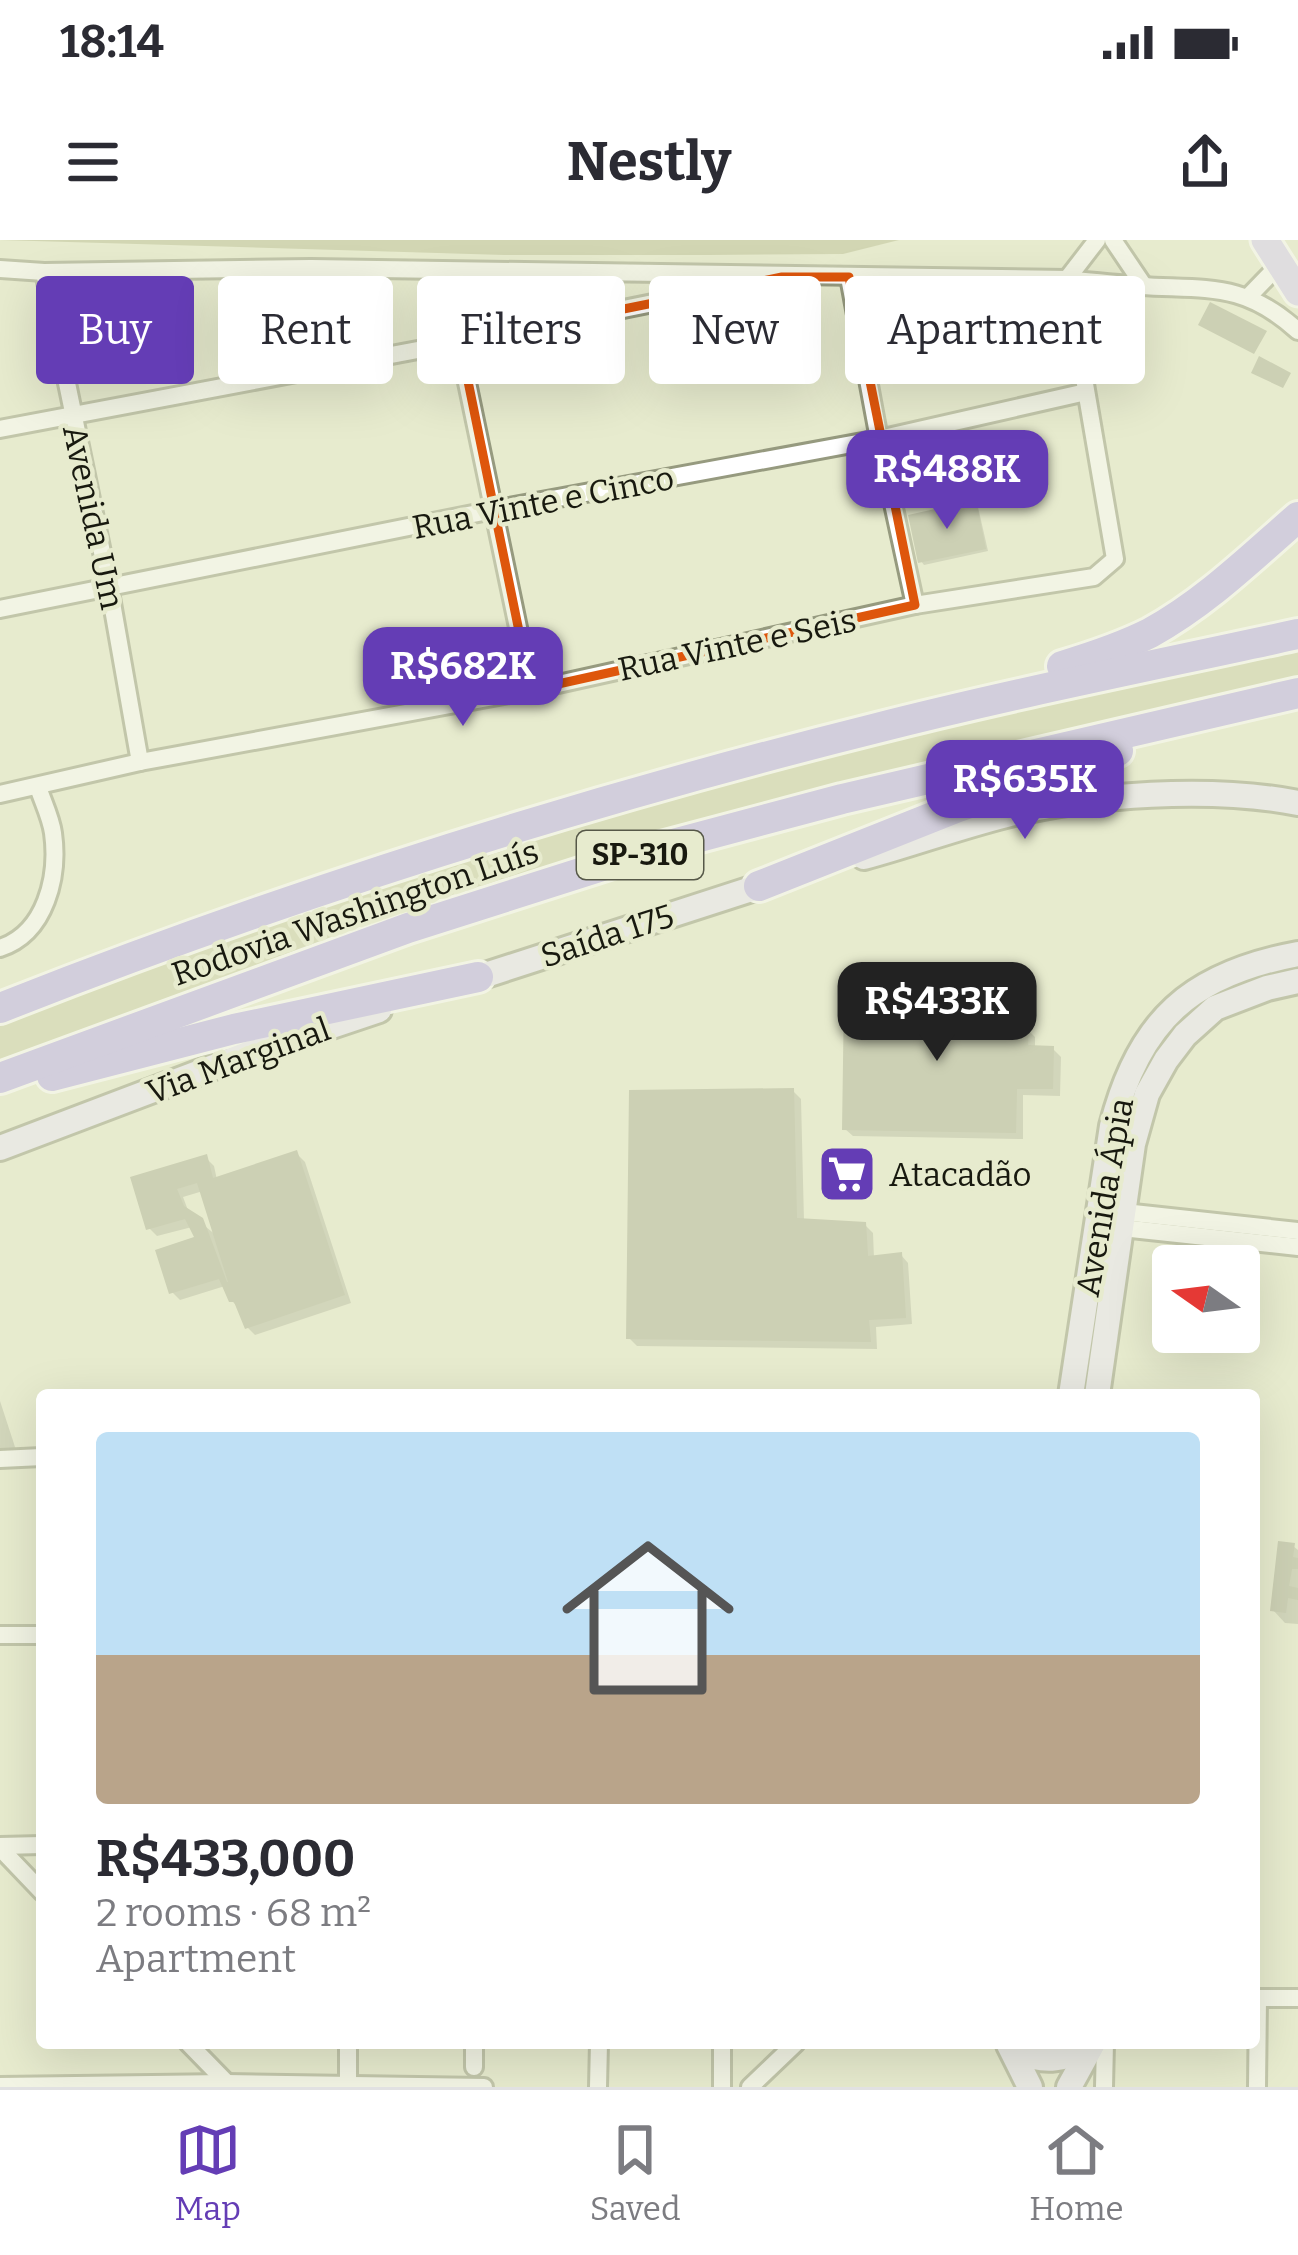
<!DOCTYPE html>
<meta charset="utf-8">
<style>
:root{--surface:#fff;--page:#f2f2f3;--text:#2b2b33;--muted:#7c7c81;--line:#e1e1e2;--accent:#643db5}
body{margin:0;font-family:Bitter,serif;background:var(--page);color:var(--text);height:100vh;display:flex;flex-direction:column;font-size:45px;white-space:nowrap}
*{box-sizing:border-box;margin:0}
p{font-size:39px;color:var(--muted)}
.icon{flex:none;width:66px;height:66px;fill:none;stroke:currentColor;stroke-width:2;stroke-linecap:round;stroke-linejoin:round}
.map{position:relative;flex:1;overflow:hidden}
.sheet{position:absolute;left:36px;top:1149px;width:1224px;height:660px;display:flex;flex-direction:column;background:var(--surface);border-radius:12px;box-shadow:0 12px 48px #0002}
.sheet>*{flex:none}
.hud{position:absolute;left:36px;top:36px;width:1227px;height:108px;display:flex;gap:24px}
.needle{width:78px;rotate:284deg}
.tools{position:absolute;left:1152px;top:1005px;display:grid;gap:24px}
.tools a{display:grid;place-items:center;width:108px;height:108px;border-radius:12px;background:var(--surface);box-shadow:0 12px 48px #0002;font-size:60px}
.price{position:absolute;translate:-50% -102px;padding:0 27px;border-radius:24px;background:var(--accent);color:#fff;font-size:39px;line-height:78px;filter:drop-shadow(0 3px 6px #0008)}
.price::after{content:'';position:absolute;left:50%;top:72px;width:36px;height:27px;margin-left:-18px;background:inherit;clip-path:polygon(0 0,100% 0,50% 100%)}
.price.current{background:#222;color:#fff}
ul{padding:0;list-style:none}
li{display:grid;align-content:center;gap:24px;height:636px;padding:0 60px}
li+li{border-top:3px solid var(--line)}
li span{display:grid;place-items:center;height:372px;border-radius:12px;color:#555}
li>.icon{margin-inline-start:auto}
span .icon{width:216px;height:216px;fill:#fffc;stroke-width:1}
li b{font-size:51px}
.tag{padding:0 42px;border-radius:12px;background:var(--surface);box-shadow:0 12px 48px #0002;font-size:42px;line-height:108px}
.tag.current{background:var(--accent);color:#fff}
.status{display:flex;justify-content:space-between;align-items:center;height:84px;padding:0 60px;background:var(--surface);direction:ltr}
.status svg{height:33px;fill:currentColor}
header{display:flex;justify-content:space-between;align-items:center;height:156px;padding:0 60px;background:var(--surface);font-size:54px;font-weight:700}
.tab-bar{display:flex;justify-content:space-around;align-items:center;height:168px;border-top:3px solid var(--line);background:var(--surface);font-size:33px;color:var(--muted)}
.tab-bar a{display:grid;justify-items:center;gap:6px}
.tab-bar .current{color:var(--accent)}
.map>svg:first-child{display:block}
.green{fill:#cacfa7}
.forest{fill:#b8bd93}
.shadow{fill:#0003;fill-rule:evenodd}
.building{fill:#abaf94;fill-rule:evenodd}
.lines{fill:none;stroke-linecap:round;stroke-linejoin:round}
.street-casing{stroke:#969a7f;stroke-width:22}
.secondary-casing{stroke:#969a7f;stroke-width:30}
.primary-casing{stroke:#fff;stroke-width:33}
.highway-casing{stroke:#fff;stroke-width:36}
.street{stroke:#fff;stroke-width:16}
.secondary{stroke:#eae6fa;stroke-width:24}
.primary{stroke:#d4ccf4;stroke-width:27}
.highway{stroke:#b8aaed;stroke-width:30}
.marked{fill:none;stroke:#de560c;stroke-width:9;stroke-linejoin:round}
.labels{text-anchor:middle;stroke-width:9;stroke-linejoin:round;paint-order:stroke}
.shield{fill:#e7ebce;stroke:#565848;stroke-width:3}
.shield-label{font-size:30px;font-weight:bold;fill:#18190f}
.street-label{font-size:33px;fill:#18190f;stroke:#e7ebce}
.poi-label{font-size:33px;fill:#18190f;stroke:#e7ebce;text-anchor:start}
</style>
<div class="status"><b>18:14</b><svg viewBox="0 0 49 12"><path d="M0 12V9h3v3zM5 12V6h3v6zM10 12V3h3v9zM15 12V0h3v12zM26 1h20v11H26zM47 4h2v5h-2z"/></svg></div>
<header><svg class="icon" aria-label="menu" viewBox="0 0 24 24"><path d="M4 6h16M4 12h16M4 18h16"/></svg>Nestly<svg class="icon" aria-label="share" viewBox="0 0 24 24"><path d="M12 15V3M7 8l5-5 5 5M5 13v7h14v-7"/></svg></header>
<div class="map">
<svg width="1298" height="1847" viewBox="0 0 1298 1847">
<rect width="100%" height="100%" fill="#e7ebce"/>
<path class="green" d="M1298,405V442L1057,496L0,826V779L404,633L856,504Z"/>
<path class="forest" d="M0,0H899L843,14L708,15H504Z"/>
<g class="shadow">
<path d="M975,264L978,267L988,311L924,325L921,321Z"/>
<path d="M1013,761L1020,769V788L1027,789L1035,797V808L1053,809L1061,817L1060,856L1023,855V899L853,896L845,889Z"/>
<path d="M793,851L801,859L804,981L865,985L873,993L874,1018L901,1015L908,1023L912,1084L876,1087L877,1109L637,1106L629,1098Z"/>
<path d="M297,914L305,922L351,1063L255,1095L247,1087L241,1070L231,1060L225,1046L180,1060L172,1052L198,999L192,987L157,996L149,988L133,939L206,918L214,926L217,940ZM203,951L217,996L189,973L183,957Z"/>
<path d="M0,1161L17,1213L0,1214Z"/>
<path d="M1293,1306L1298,1310V1384L1285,1383L1273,1370Z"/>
</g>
<g class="building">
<path d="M1210,62L1267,91L1254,114L1198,85Z"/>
<path d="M1259,116L1291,133L1283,148L1251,133Z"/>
<path d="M976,260L986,309L918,323L908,275Z"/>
<path d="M844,755L1014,758L1013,785L1029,786L1028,805L1054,806L1053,849H1017L1016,893L842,890Z"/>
<path d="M794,848L797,978L866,982L868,1016L902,1012L906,1078L869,1080L871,1102L626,1099L629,850Z"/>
<path d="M297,910L345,1055L245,1089L234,1062H229L219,1039L169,1054L155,1010L194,997L185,979L146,990L130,937L207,914L213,938ZM197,943L228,1042H227L203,978L184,966L177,949Z"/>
<path d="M1278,1301L1295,1303L1293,1317L1298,1318V1329H1292L1289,1346L1298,1348V1360L1288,1358L1286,1373L1270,1371Z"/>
</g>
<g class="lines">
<defs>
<g id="street">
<path d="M1113,0L1144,46"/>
<path d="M0,29L44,32L311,28L1067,39C1092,42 1116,44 1141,46C1208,50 1244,42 1298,91"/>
<path d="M44,32L109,346L140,522"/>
<path d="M444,32L531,450"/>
<path d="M849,37L879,199L915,365"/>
<path d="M1067,39L1097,0"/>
<path d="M1249,56L1281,23"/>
<path d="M0,189L460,102L752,43"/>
<path d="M0,369L493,270L879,199L1086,152"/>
<path d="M0,554L140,522L531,450L915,365L1094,337L1115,319L1067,39"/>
<path d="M0,708C46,693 59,636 53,593C51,578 43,562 38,547"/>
<path d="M1124,972L1298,991"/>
<path d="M1122,988L1298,1007"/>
<path d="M0,1219L42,1217"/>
<path d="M0,1395H42"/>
<path d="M0,1606L42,1605"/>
<path d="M0,1608L42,1652"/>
<path d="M1254,1758H1298"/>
<path d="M188,1803L227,1843"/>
<path d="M722,1803V1847"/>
<path d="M474,1827V1803"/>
<path d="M348,1845V1803"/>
<path d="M0,1846L227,1843L484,1847"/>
<path d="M598,1847L599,1803"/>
<path d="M750,1847L796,1803"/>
<path d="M1104,1847L1105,1803"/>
<path d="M1257,1847L1258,1758"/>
</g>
<g id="secondary">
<path d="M864,617C912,604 958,587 1006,575C1091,554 1211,546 1298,563"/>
<path d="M464,742L773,642"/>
<path d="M0,908L248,814L379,770"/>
<path d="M1071,1155L1112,886C1139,780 1191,734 1298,714"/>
<path d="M1097,1155L1133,904L1147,854L1166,820L1185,795L1215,768L1267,748L1298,741"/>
<path d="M1011,1803C1037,1827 1067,1821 1093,1803"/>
<path d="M1009,1805L1030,1847"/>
<path d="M1069,1847L1091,1807"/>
</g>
<path id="primary" d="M1265,0L1298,52"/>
<g id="highway">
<path d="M1062,426C1092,417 1122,407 1150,393C1205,363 1251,318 1298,277"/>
<path d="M759,646L958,567L1118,511"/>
<path d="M0,768C284,656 577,563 873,489C1014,453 1156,425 1298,394"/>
<path d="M52,836L234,789L478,737"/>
<path d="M0,838L408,688L662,607L842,559L1298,453"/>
</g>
</defs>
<use href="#street" class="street-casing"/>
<use href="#secondary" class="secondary-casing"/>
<use href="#primary" class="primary-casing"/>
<use href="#highway" class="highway-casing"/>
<use href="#street" class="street"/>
<use href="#secondary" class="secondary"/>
<use href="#primary" class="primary"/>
<use href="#highway" class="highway"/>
</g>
<path d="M0 0H1298V1847H0ZM782,37H849L915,365L531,450L460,102Z" fill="#e7ebce" fill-opacity=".55" fill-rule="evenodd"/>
<path class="marked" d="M782,37H849L915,365L531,450L460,102Z"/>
<defs>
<symbol id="supermarket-square" viewBox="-11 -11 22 22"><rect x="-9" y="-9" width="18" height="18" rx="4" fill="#643db5" stroke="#e7ebce"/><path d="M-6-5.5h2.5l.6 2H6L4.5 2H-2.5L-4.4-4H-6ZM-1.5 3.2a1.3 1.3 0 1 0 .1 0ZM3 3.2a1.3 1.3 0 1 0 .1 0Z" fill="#fff"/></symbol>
</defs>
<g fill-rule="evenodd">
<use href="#supermarket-square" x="814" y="901" width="66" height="66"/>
</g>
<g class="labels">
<rect class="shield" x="577" y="591" width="126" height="48" rx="9"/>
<g class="shield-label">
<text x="640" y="625">SP-310</text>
</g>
<g class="street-label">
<text transform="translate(543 262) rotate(-11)" y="12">Rua Vinte e Cinco</text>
<text transform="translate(94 277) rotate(78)" y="12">Avenida Um</text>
<text transform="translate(737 404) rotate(-12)" y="12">Rua Vinte e Seis</text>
<text transform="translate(355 672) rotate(-19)" y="12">Rodovia Washington Luís</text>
<text transform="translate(607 695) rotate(-18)" y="12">Saída 175</text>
<text transform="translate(238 820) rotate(-20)" y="12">Via Marginal</text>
<text transform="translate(1104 957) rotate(-80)" y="12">Avenida Ápia</text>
</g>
<g class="poi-label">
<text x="889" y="946">Atacadão</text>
</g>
</g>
</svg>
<div class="tools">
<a><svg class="needle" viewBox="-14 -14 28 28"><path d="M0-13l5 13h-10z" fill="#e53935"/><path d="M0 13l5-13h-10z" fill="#7c7c81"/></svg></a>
</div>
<b class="price" style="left:947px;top:292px">R$488K</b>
<b class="price" style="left:463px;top:489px">R$682K</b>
<b class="price" style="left:1025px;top:602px">R$635K</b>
<b class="price current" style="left:937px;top:824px">R$433K</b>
<div class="hud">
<a class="tag current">Buy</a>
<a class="tag">Rent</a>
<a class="tag">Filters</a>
<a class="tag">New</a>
<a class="tag">Apartment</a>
</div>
<section class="sheet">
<ul>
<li><span style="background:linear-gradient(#bfe0f5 60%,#b9a48a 0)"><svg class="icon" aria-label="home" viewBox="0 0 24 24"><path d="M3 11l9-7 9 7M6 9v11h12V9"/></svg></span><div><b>R$433,000</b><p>2 rooms · 68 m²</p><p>Apartment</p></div></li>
</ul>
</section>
</div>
<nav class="tab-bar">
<a class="current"><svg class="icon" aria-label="map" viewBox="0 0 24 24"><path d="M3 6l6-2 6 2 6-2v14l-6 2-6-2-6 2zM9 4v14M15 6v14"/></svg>Map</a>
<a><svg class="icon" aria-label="saved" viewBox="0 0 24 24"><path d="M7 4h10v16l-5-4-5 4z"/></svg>Saved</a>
<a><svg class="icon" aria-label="home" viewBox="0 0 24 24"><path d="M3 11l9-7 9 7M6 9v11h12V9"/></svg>Home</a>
</nav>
